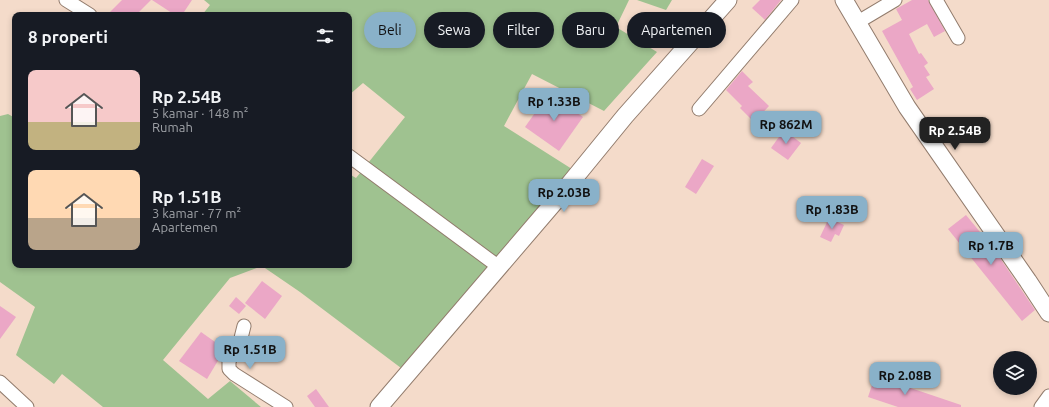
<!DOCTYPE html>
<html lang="id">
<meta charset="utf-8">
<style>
:root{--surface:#171b24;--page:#20242c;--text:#f1f3f6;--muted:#9ea1a6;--accent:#89b1c9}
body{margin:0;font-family:Ubuntu,sans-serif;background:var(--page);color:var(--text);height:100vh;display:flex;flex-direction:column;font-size:15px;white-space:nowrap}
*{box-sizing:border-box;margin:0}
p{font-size:13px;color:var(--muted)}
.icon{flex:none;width:22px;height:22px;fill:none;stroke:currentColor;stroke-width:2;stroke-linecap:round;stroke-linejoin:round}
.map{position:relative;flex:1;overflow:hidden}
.drawer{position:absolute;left:12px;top:12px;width:340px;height:256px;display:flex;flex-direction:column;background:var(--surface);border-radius:8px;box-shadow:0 2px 6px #0003}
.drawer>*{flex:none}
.guide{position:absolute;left:364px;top:12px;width:380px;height:36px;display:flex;gap:8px}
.tools{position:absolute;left:993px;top:351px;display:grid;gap:8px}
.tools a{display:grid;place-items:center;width:44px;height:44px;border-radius:50%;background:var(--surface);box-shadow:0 2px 6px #0003;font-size:20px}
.price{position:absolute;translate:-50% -34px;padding:0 9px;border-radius:8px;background:var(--accent);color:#111;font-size:13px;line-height:26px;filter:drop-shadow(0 1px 2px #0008)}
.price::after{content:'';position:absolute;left:50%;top:24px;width:12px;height:9px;margin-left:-6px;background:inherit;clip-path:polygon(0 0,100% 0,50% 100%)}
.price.on{background:#222;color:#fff}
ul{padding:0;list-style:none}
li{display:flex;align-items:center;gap:12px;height:100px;padding:0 16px}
li span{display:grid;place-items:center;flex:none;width:112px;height:80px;border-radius:8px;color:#555}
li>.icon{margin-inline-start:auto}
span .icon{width:48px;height:48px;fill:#fffc;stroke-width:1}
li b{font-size:17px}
h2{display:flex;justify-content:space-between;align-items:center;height:48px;padding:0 16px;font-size:17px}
.tag{padding:0 14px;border-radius:18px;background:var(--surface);box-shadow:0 2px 6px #0003;font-size:14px;line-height:36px}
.tag.on{background:var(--accent);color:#111}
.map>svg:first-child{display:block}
.green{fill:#9fc290}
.building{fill:#eba7c6}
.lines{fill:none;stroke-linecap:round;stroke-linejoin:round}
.minor-casing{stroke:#927c6d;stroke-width:15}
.tertiary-casing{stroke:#927c6d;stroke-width:19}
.minor{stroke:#fff;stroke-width:13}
.tertiary{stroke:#fff;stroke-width:17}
</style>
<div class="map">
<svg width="1049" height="407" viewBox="0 0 1049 407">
<rect width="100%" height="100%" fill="#f4dbca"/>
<g class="green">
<path d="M204,0H629L616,27L657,52L604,111L532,74L504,126L583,176L452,336L413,377L300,292L262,266L230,278L163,360L208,399L230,381L261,407H103L62,374L54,384L16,355L35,307L0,282V116L8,114L15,118V265H349V174L356,178L405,117L363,83L349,95V15H202L210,5Z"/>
<path d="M637,0H672L666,10Z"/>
</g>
<g class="building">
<path d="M122,0H151L136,15H107Z"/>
<path d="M152,0H192L182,15H175Z"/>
<path d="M760,0H781L765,20L752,8Z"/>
<path d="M912,0H928L945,31L934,37L927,24L909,34L919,54L921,53L928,63L924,66L930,75L926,77L934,89L917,100L910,89L913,87L882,31L902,20L896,9Z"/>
<path d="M742,71L753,82L748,86L769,106L754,122L740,108L742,106L726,90Z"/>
<path d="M549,93L583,117L559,151L525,127Z"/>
<path d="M784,130L801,143L788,160L771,148Z"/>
<path d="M702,159L714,166L696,194L685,187Z"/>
<path d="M966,215L994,249L1035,310L1022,321L948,229Z"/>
<path d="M829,218L844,225L839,236L835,234L831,242L820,237Z"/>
<path d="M262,281L282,296L265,319L245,303Z"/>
<path d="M236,297L246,306L239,314L229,306Z"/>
<path d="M0,306L16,317L0,339Z"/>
<path d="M201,332L225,349L207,379L179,361Z"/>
<path d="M875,376L961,405V407H898L868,397Z"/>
<path d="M316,389L329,407H315L307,396Z"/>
</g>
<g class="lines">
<defs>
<g id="minor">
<path d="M66,0L90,15"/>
<path d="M936,0L958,38"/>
<path d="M858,22L895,0"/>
<path d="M699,109L792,0"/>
<path d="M349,156L499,267"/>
<path d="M244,326L240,342L229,361V369L234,374L286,407"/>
<path d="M0,382L27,407"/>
<path d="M1041,407L1049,396"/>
</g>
<g id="tertiary">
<path d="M844,0L907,107L1028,281L1049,313"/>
<path d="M379,407L558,198L625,116L728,0"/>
</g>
</defs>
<use href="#minor" class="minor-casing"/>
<use href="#tertiary" class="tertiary-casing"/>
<use href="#minor" class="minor"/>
<use href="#tertiary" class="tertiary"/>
</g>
</svg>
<div class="tools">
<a><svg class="icon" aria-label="layers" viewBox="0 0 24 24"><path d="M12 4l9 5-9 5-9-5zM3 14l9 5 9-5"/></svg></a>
</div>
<b class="price" style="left:554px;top:122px">Rp 1.33B</b>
<b class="price" style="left:786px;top:145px">Rp 862M</b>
<b class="price on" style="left:955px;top:151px">Rp 2.54B</b>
<b class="price" style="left:564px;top:213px">Rp 2.03B</b>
<b class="price" style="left:832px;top:230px">Rp 1.83B</b>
<b class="price" style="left:991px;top:266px">Rp 1.7B</b>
<b class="price" style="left:250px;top:370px">Rp 1.51B</b>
<b class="price" style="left:905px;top:396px">Rp 2.08B</b>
<div class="guide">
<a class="tag on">Beli</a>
<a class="tag">Sewa</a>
<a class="tag">Filter</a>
<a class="tag">Baru</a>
<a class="tag">Apartemen</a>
</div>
<section class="drawer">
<h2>8 properti<svg class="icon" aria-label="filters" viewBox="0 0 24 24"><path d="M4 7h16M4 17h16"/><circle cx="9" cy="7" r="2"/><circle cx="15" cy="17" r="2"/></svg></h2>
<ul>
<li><span style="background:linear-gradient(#f6c9c9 65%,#c2b280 0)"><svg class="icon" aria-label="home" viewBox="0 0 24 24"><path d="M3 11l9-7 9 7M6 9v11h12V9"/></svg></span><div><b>Rp 2.54B</b><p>5 kamar · 148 m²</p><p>Rumah</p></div></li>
<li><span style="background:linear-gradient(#ffd9b3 60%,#b9a48a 0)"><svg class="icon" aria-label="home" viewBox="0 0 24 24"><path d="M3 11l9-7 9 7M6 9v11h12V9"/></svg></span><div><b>Rp 1.51B</b><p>3 kamar · 77 m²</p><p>Apartemen</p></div></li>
</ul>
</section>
</div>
